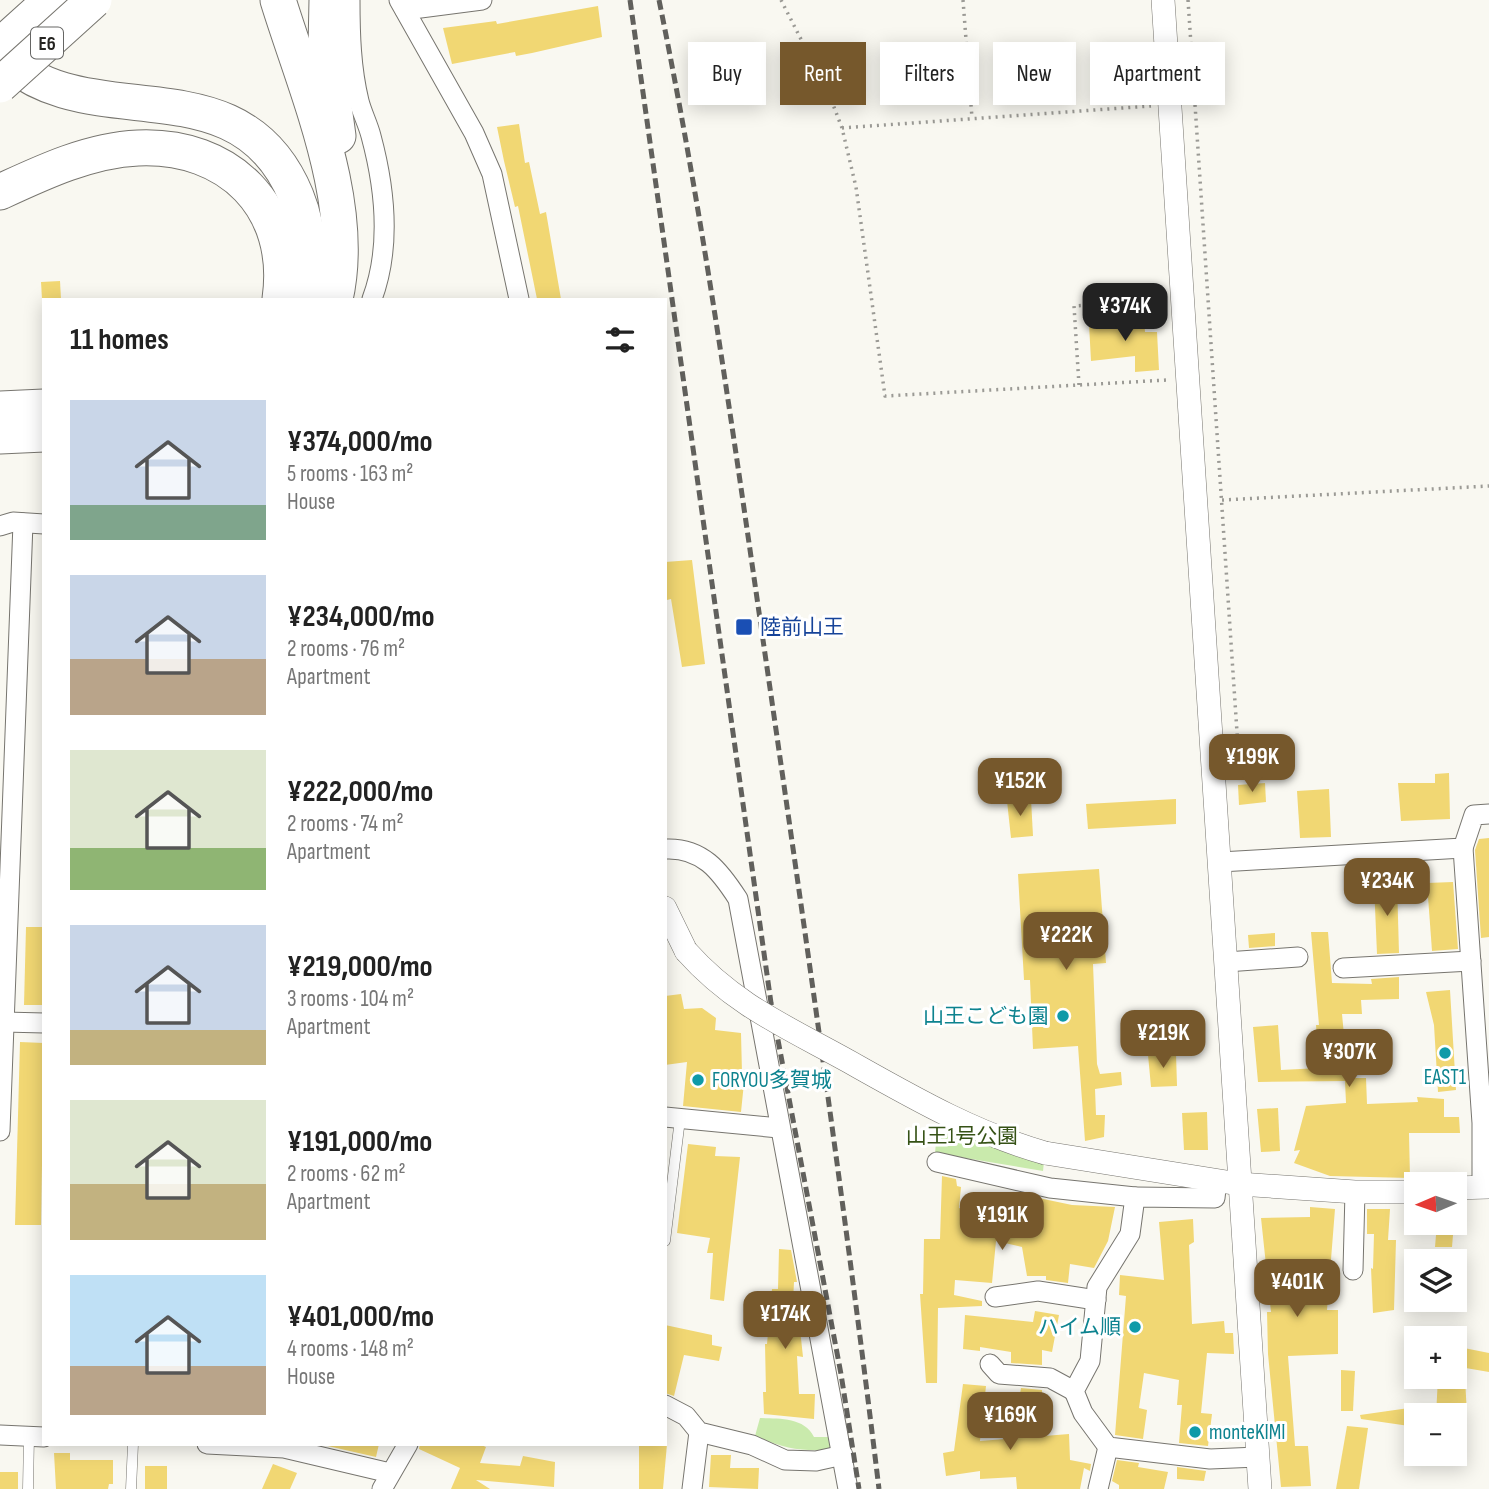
<!DOCTYPE html>
<meta charset="utf-8">
<style>
:root{--surface:#fff;--page:#f2f2f2;--text:#222;--muted:#767676;--accent:#76582c}
body{margin:0;font-family:"Sofia Sans Condensed","Noto Sans JP",sans-serif;background:var(--page);color:var(--text);height:100vh;display:flex;flex-direction:column;font-size:26px;white-space:nowrap}
*{box-sizing:border-box;margin:0}
p{font-size:23px;color:var(--muted)}
.icon{flex:none;width:38px;height:38px;fill:none;stroke:currentColor;stroke-width:2;stroke-linecap:round;stroke-linejoin:round}
.map{position:relative;flex:1;overflow:hidden}
.sheet{position:absolute;left:42px;top:298px;width:625px;height:1148px;display:flex;flex-direction:column;background:var(--surface);border-radius:0px;box-shadow:0 4px 18px #0003}
.sheet>*{flex:none}
.guide{position:absolute;left:688px;top:42px;width:665px;height:63px;display:flex;gap:14px}
.needle{width:46px;rotate:268deg}
.tools{position:absolute;left:1404px;top:1172px;display:grid;gap:14px}
.tools a{display:grid;place-items:center;width:63px;height:63px;border-radius:0px;background:var(--surface);box-shadow:0 4px 18px #0003;font-size:35px}
.price{position:absolute;translate:-50% -60px;padding:0 16px;border-radius:14px;background:var(--accent);color:#fff;font-size:23px;line-height:46px;filter:drop-shadow(0 2px 4px #0008)}
.price::after{content:'';position:absolute;left:50%;top:42px;width:21px;height:16px;margin-left:-10px;background:inherit;clip-path:polygon(0 0,100% 0,50% 100%)}
.price.current{background:#222;color:#fff}
ul{padding:0;list-style:none}
li{display:flex;align-items:center;gap:21px;height:175px;padding:0 28px}
li span{display:grid;place-items:center;flex:none;width:196px;height:140px;border-radius:0px;color:#555}
li>.icon{margin-inline-start:auto}
span .icon{width:84px;height:84px;fill:#fffc;stroke-width:1}
li b{font-size:30px}
h2{display:flex;justify-content:space-between;align-items:center;height:84px;padding:0 28px;font-size:30px}
.tag{padding:0 24px;border-radius:0px;background:var(--surface);box-shadow:0 4px 18px #0003;font-size:24px;line-height:63px}
.tag.current{background:var(--accent);color:#fff}
.map>svg:first-child{display:block}
.green{fill:#c9eaac}
.building{fill:#f1d773}
.lines{fill:none;stroke-linecap:round;stroke-linejoin:round}
.service-casing{stroke:#77756f;stroke-width:11}
.minor-casing{stroke:#77756f;stroke-width:21}
.tertiary-casing{stroke:#77756f;stroke-width:24}
.motorway-casing{stroke:#77756f;stroke-width:37}
.path{stroke:#9b9a95;stroke-width:3.5;stroke-dasharray:2 5;stroke-linecap:butt}
.service{stroke:#fff;stroke-width:10}
.minor{stroke:#fff;stroke-width:19}
.tertiary{stroke:#fff;stroke-width:23}
.motorway{stroke:#fff;stroke-width:35}
.rail{stroke:#61605c;stroke-width:5;stroke-dasharray:10 5;stroke-linecap:butt}
.tertiary-bridge-casing{stroke:#77756f;stroke-width:24;stroke-linecap:butt}
.motorway-bridge-casing{stroke:#77756f;stroke-width:37;stroke-linecap:butt}
.tertiary-bridge{stroke:#fff;stroke-width:23}
.motorway-bridge{stroke:#fff;stroke-width:35}
.transit-dot{fill:#1a4fb4;stroke:#fff;stroke-width:2.5}
.culture-dot{fill:#0f9aa8;stroke:#fff;stroke-width:2.5}
.labels{text-anchor:middle;stroke-width:6;stroke-linejoin:round;paint-order:stroke}
.shield{fill:#fff;stroke:#666664;stroke-width:2}
.shield-label{font-size:19px;font-weight:bold;fill:#252421}
.transit-label{font-size:21px;fill:#164399;stroke:#fff;text-anchor:start}
.culture-label{font-size:21px;fill:#0d838f;stroke:#fff;text-anchor:end}
.park-label{font-size:21px;fill:#365216;stroke:#fff}
</style>
<div class="map">
<svg width="1489" height="1489" viewBox="0 0 1489 1489">
<rect width="100%" height="100%" fill="#f9f8f1"/>
<g class="green">
<path d="M940,1102L1044,1162L1043,1171L935,1153Z"/>
<path d="M760,1418C779,1419 804,1417 814,1437H830L834,1449C806,1453 781,1448 755,1436Z"/>
</g>
<g class="building">
<path d="M598,6L602,37L532,53L516,56L515,52L452,64L443,28L496,21L497,24Z"/>
<path d="M519,124L525,163L529,162L540,214L546,212L561,299H537L518,206L515,207L504,161L497,127Z"/>
<path d="M60,281L61,299H42L41,282Z"/>
<path d="M1144,319L1145,332H1157L1159,370L1135,372V356L1091,361L1089,324Z"/>
<path d="M692,560L705,664L682,667L671,599L667,600L665,589V562Z"/>
<path d="M1449,773L1450,819L1401,821L1398,783H1435V774Z"/>
<path d="M1265,783L1266,802L1239,805L1238,785Z"/>
<path d="M1329,789L1331,837L1300,838L1297,791Z"/>
<path d="M1031,799L1033,836L1011,838L1007,801Z"/>
<path d="M1176,799V824L1088,829L1086,804Z"/>
<path d="M1489,838V937L1481,938L1475,850L1479,839Z"/>
<path d="M1099,869L1106,963L1093,964L1097,1064L1100,1074L1121,1072L1122,1085L1095,1089L1096,1115H1105L1104,1137L1085,1141L1078,1046L1033,1049L1030,980H1024L1018,874Z"/>
<path d="M1397,882L1399,953L1377,954L1374,884Z"/>
<path d="M1453,882L1458,949L1432,951L1427,883Z"/>
<path d="M26,927H44V1005H24Z"/>
<path d="M1311,932H1328L1332,983L1372,984L1371,979L1399,977V999L1361,1000L1362,1014H1342L1348,1078H1366L1367,1104L1418,1102L1417,1097L1444,1099V1117H1459L1460,1133H1409L1410,1178L1330,1176L1294,1163L1300,1150L1294,1151L1306,1106L1346,1103L1345,1081L1258,1082L1253,1027L1278,1025L1281,1070L1319,1068L1316,1025H1319Z"/>
<path d="M1275,933V946L1249,948L1248,935Z"/>
<path d="M1450,990L1456,1090L1438,1092L1434,1025L1426,992Z"/>
<path d="M681,994L684,1009L702,1008L716,1018L715,1030L741,1033L742,1073H745L741,1112L683,1106L687,1062L665,1065V996Z"/>
<path d="M20,1042L44,1043L41,1225H15Z"/>
<path d="M1176,1053L1177,1086L1151,1087L1148,1055Z"/>
<path d="M1278,1108L1280,1151L1261,1152L1257,1109Z"/>
<path d="M1207,1112L1208,1150H1184L1182,1113Z"/>
<path d="M688,1144L716,1147L715,1156L740,1157L724,1301L710,1299L713,1253H707L710,1238L677,1233Z"/>
<path d="M942,1176L956,1179L957,1186L961,1187L959,1208L1031,1227L1034,1197L1072,1205L1115,1207L1108,1241L1094,1268L1070,1264L1068,1283L1046,1280V1276H1027L1022,1247L996,1241L992,1283L955,1280L954,1295L982,1301V1306L938,1308L937,1383H926L920,1294H923L924,1239H940Z"/>
<path d="M1310,1207L1335,1209L1327,1310H1338V1354L1288,1356L1295,1446H1308L1311,1486L1281,1487L1268,1354L1267,1312H1271L1261,1218L1310,1217Z"/>
<path d="M1367,1209H1390L1388,1240H1396L1394,1310L1373,1313L1371,1268L1373,1269L1374,1234H1367Z"/>
<path d="M1193,1219L1194,1242L1189,1245L1192,1324L1224,1321L1225,1333H1233L1234,1354L1207,1353L1201,1413L1212,1414L1208,1446L1179,1443L1182,1405H1177L1179,1380L1144,1373L1139,1408L1147,1410L1143,1439L1115,1435L1126,1296L1119,1295L1120,1275L1164,1280L1159,1222Z"/>
<path d="M1437,1223H1454L1452,1247H1435Z"/>
<path d="M779,1249L791,1250L797,1282H794L792,1321L793,1329H800L803,1357L797,1356L799,1394H815L814,1419L764,1414L763,1392H766L765,1344H767L772,1289H778Z"/>
<path d="M1035,1311L1059,1315L1052,1352L1042,1350V1365L1011,1363V1352L980,1347V1351L963,1349L965,1315L1033,1322Z"/>
<path d="M665,1325L712,1335V1345L722,1347L719,1361L684,1355L674,1396L665,1393Z"/>
<path d="M1454,1346L1489,1353V1372L1454,1366Z"/>
<path d="M1341,1370L1355,1371L1353,1411H1341Z"/>
<path d="M1438,1377H1465L1467,1416H1436Z"/>
<path d="M963,1384L986,1386L980,1441L1069,1434L1070,1460L1091,1464L1090,1471L1084,1468L1080,1489H1017L1016,1477L980,1479V1471L946,1476L943,1453L954,1451Z"/>
<path d="M1021,1388L1042,1390V1398L1020,1394Z"/>
<path d="M1416,1407V1427L1361,1419L1360,1415Z"/>
<path d="M1347,1426L1368,1428L1359,1489H1336Z"/>
<path d="M319,1444H379L376,1457Z"/>
<path d="M420,1444H479L486,1447L480,1463L520,1466L523,1456L555,1462L554,1487L476,1480L490,1489H451L460,1468L419,1449Z"/>
<path d="M639,1444H667L663,1489H639Z"/>
<path d="M54,1453H70V1460H113V1484H109L108,1489H56Z"/>
<path d="M711,1455H731L730,1468H759L758,1489L709,1487Z"/>
<path d="M1117,1460L1139,1463L1138,1467L1168,1472L1164,1489H1119V1485L1112,1481Z"/>
<path d="M273,1464L297,1473L290,1489H262Z"/>
<rect x="145" y="1466" width="22" height="23"/>
<path d="M1177,1467L1206,1471L1204,1481L1177,1479Z"/>
<rect x="0" y="1472" width="18" height="17"/>
</g>
<g class="lines">
<defs>
<g id="service">
<path d="M665,1241L680,1119"/>
<path d="M28,1489L29,1436"/>
<path d="M131,1489L133,1444"/>
</g>
<g id="minor">
<path d="M350,0C350,34 351,68 359,101C362,113 368,124 371,136C385,188 391,248 372,299"/>
<path d="M399,0L474,133L492,174L519,299"/>
<path d="M405,10L482,0"/>
<path d="M0,526L13,522L44,524"/>
<path d="M1463,848L1482,1123V1187"/>
<path d="M665,849C702,847 720,871 738,899L848,1489"/>
<path d="M1220,862L1463,848L1474,815L1489,814"/>
<path d="M1226,962L1298,957"/>
<path d="M1343,968L1471,961"/>
<path d="M4,1022L44,1023"/>
<path d="M665,1117L779,1128"/>
<path d="M0,1131L23,523"/>
<path d="M937,1162L1050,1188L1135,1197"/>
<path d="M1217,1180L1215,1198L1135,1197L1130,1234L1097,1287L1090,1361L1074,1391L1083,1413L1108,1447L1210,1459L1258,1457"/>
<path d="M1353,1270L1355,1192"/>
<path d="M995,1297L1038,1291L1096,1300"/>
<path d="M990,1364L999,1374L1050,1378L1074,1391"/>
<path d="M665,1405L686,1416L699,1432L752,1445L785,1460L816,1461L843,1455"/>
<path d="M0,1435L44,1437"/>
<path d="M207,1444L284,1448L390,1473"/>
<path d="M382,1489L408,1444"/>
<path d="M692,1489L699,1432"/>
<path d="M1098,1489L1108,1447"/>
</g>
<g id="tertiary">
<path d="M1163,0L1260,1489"/>
<path d="M665,908L686,951"/>
<path d="M1045,1153L1239,1184L1355,1192H1416"/>
<path d="M1454,1188L1489,1187"/>
</g>
<g id="motorway">
<path d="M278,0C306,91 357,204 335,299"/>
<path d="M327,0L326,48L338,136"/>
<path d="M0,46L51,0"/>
<path d="M0,53C85,142 238,55 296,196C310,230 311,264 300,299"/>
<path d="M0,192C43,172 90,150 138,148C229,144 293,207 280,299"/>
<path d="M0,409L44,407"/>
<path d="M0,436L44,434"/>
</g>
</defs>
<use href="#service" class="service-casing"/>
<use href="#minor" class="minor-casing"/>
<use href="#tertiary" class="tertiary-casing"/>
<use href="#motorway" class="motorway-casing"/>
<g class="path">
<path d="M781,0L829,94L842,128L856,187L885,396L1167,380"/>
<path d="M963,0L972,118"/>
<path d="M1188,0L1239,762H1231"/>
<path d="M842,128L1151,106"/>
<path d="M1079,385L1074,306L1161,300V296"/>
<path d="M1222,500L1489,486"/>
</g>
<use href="#service" class="service"/>
<use href="#minor" class="minor"/>
<use href="#tertiary" class="tertiary"/>
<use href="#motorway" class="motorway"/>
<g class="rail">
<path d="M630,0L771,1003L841,1374L859,1489"/>
<path d="M659,0C706,230 737,462 771,695C809,959 847,1224 879,1489"/>
</g>
<defs>
<path id="tertiary-bridge" d="M686,951C734,1005 787,1027 848,1061C912,1097 974,1133 1045,1153"/>
<path id="motorway-bridge" d="M0,85L94,0"/>
</defs>
<use href="#tertiary-bridge" class="tertiary-bridge-casing"/>
<use href="#motorway-bridge" class="motorway-bridge-casing"/>
<use href="#tertiary-bridge" class="tertiary-bridge"/>
<use href="#motorway-bridge" class="motorway-bridge"/>
</g>
<rect class="transit-dot" x="735" y="618" width="18" height="18" rx="3.5"/>
<g class="culture-dot">
<circle cx="1063" cy="1016" r="7"/>
<circle cx="1445" cy="1053" r="7"/>
<circle cx="698" cy="1080" r="7"/>
<circle cx="1135" cy="1327" r="7"/>
<circle cx="1195" cy="1432" r="7"/>
</g>
<g class="labels">
<rect class="shield" x="31" y="27.5" width="32" height="31" rx="5"/>
<g class="shield-label">
<text x="47" y="50">E6</text>
</g>
<g class="transit-label">
<text x="760" y="634">陸前山王</text>
</g>
<g class="culture-label">
<text x="1049" y="1023">山王こども園</text>
<text x="1445" y="1084" text-anchor="middle">EAST1</text>
<text x="712" y="1087" text-anchor="start">FORYOU多賀城</text>
<text x="1121" y="1334">ハイム順</text>
<text x="1209" y="1439" text-anchor="start">monteKIMI</text>
</g>
<g class="park-label">
<text x="962" y="1143">山王1号公園</text>
</g>
</g>
</svg>
<div class="tools">
<a><svg class="needle" viewBox="-14 -14 28 28"><path d="M0-13l5 13h-10z" fill="#e53935"/><path d="M0 13l5-13h-10z" fill="#767676"/></svg></a>
<a><svg class="icon" aria-label="layers" viewBox="0 0 24 24"><path d="M12 4l9 5-9 5-9-5zM3 14l9 5 9-5"/></svg></a>
<a>+</a>
<a>−</a>
</div>
<b class="price current" style="left:1125px;top:343px">¥374K</b>
<b class="price" style="left:1252px;top:794px">¥199K</b>
<b class="price" style="left:1020px;top:818px">¥152K</b>
<b class="price" style="left:1387px;top:918px">¥234K</b>
<b class="price" style="left:1066px;top:972px">¥222K</b>
<b class="price" style="left:1163px;top:1070px">¥219K</b>
<b class="price" style="left:1349px;top:1089px">¥307K</b>
<b class="price" style="left:1002px;top:1252px">¥191K</b>
<b class="price" style="left:1297px;top:1319px">¥401K</b>
<b class="price" style="left:785px;top:1351px">¥174K</b>
<b class="price" style="left:1010px;top:1452px">¥169K</b>
<div class="guide">
<a class="tag">Buy</a>
<a class="tag current">Rent</a>
<a class="tag">Filters</a>
<a class="tag">New</a>
<a class="tag">Apartment</a>
</div>
<section class="sheet">
<h2>11 homes<svg class="icon" aria-label="filters" viewBox="0 0 24 24"><path d="M4 7h16M4 17h16"/><circle cx="9" cy="7" r="2"/><circle cx="15" cy="17" r="2"/></svg></h2>
<ul>
<li><span style="background:linear-gradient(#c9d6e8 75%,#7fa58c 0)"><svg class="icon" aria-label="home" viewBox="0 0 24 24"><path d="M3 11l9-7 9 7M6 9v11h12V9"/></svg></span><div><b>¥374,000/mo</b><p>5 rooms · 163 m²</p><p>House</p></div></li>
<li><span style="background:linear-gradient(#c9d6e8 60%,#b9a48a 0)"><svg class="icon" aria-label="home" viewBox="0 0 24 24"><path d="M3 11l9-7 9 7M6 9v11h12V9"/></svg></span><div><b>¥234,000/mo</b><p>2 rooms · 76 m²</p><p>Apartment</p></div></li>
<li><span style="background:linear-gradient(#dfe7d0 70%,#8fb573 0)"><svg class="icon" aria-label="home" viewBox="0 0 24 24"><path d="M3 11l9-7 9 7M6 9v11h12V9"/></svg></span><div><b>¥222,000/mo</b><p>2 rooms · 74 m²</p><p>Apartment</p></div></li>
<li><span style="background:linear-gradient(#c9d6e8 75%,#c2b280 0)"><svg class="icon" aria-label="home" viewBox="0 0 24 24"><path d="M3 11l9-7 9 7M6 9v11h12V9"/></svg></span><div><b>¥219,000/mo</b><p>3 rooms · 104 m²</p><p>Apartment</p></div></li>
<li><span style="background:linear-gradient(#dfe7d0 60%,#c2b280 0)"><svg class="icon" aria-label="home" viewBox="0 0 24 24"><path d="M3 11l9-7 9 7M6 9v11h12V9"/></svg></span><div><b>¥191,000/mo</b><p>2 rooms · 62 m²</p><p>Apartment</p></div></li>
<li><span style="background:linear-gradient(#bfe0f5 65%,#b9a48a 0)"><svg class="icon" aria-label="home" viewBox="0 0 24 24"><path d="M3 11l9-7 9 7M6 9v11h12V9"/></svg></span><div><b>¥401,000/mo</b><p>4 rooms · 148 m²</p><p>House</p></div></li>
</ul>
</section>
</div>
